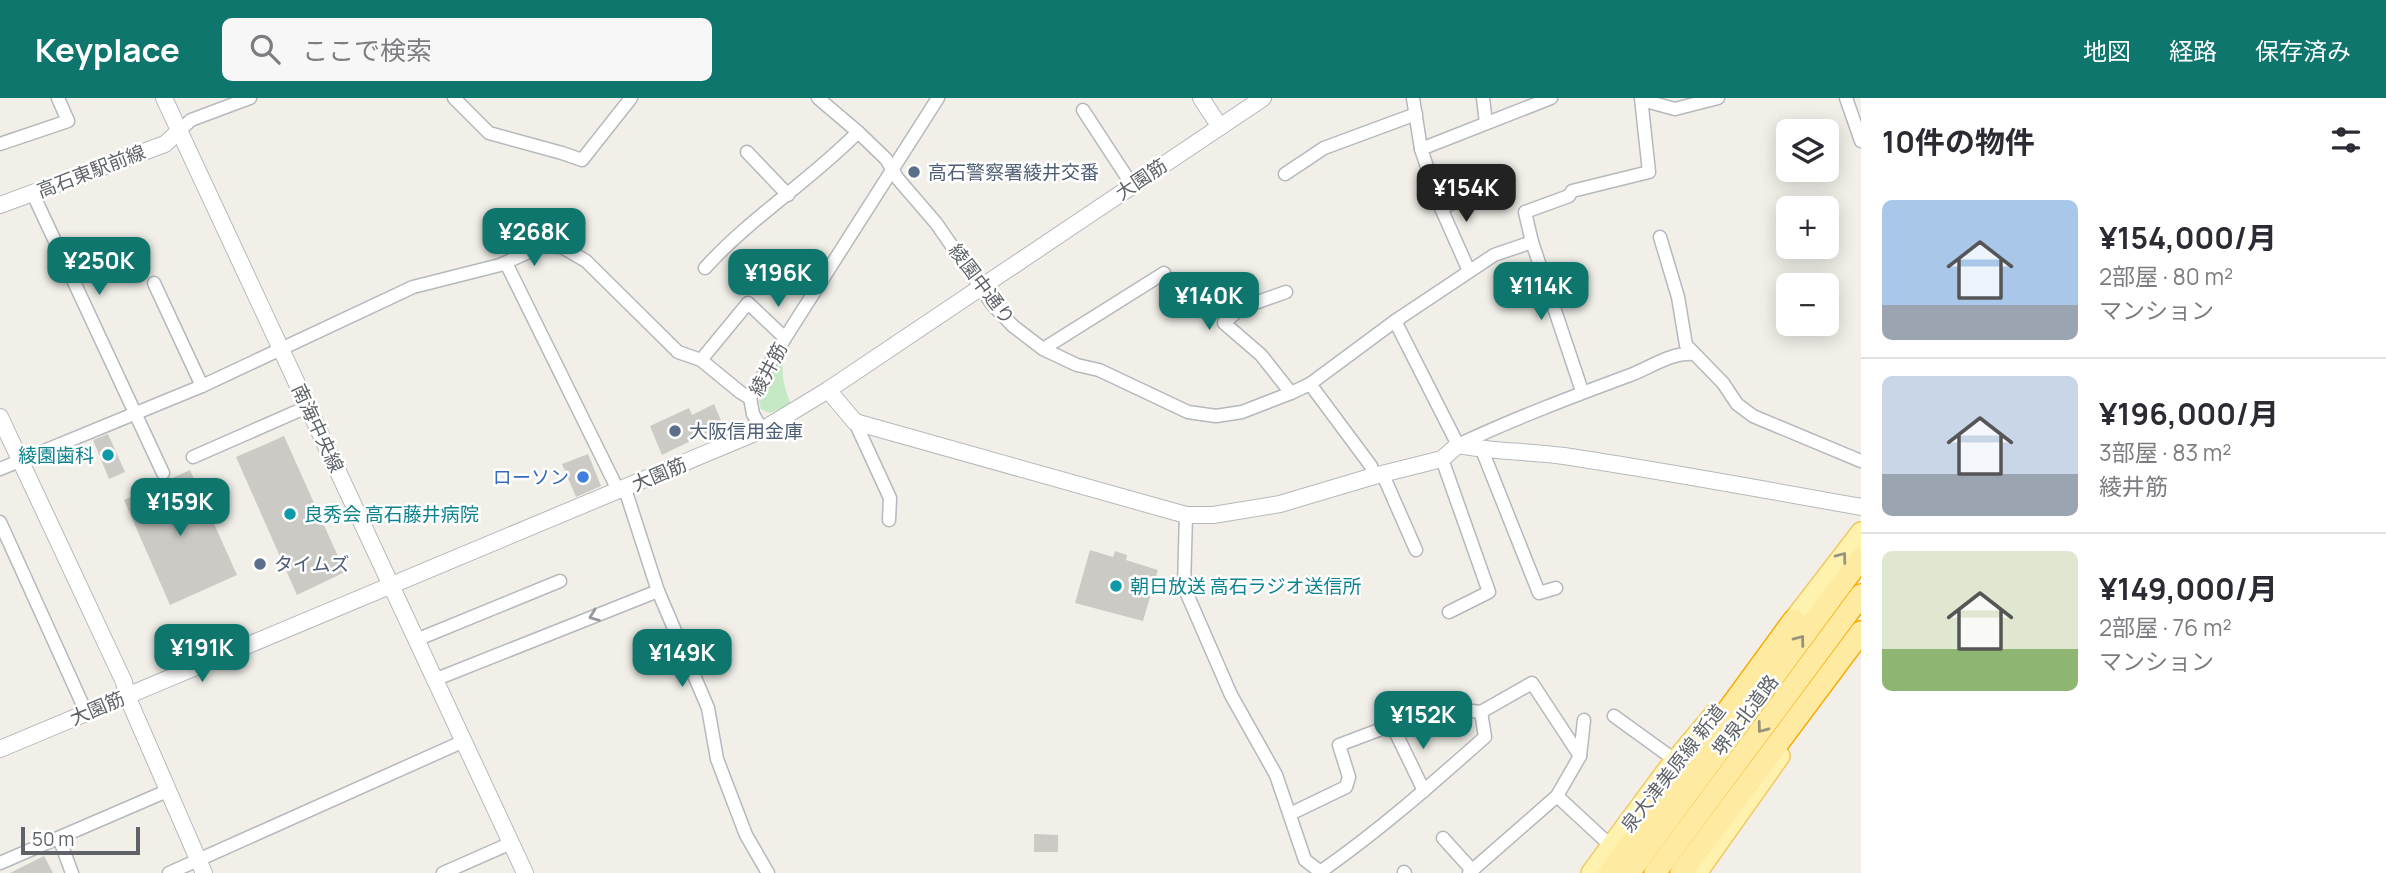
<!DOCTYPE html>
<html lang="ja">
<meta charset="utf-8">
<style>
:root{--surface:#fff;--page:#f7f7f7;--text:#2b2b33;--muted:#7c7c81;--line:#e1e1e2;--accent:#0f766e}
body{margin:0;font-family:Manrope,"Noto Sans JP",sans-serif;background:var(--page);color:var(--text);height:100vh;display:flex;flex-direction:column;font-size:26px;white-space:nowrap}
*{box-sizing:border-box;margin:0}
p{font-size:23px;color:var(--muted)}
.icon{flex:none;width:38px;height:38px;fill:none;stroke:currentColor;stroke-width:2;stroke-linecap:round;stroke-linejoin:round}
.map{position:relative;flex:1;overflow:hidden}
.side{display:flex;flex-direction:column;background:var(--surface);width:525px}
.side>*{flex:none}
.buttons{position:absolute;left:1776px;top:21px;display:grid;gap:14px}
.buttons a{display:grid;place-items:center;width:63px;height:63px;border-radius:10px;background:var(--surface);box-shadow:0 4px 18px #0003;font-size:35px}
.scale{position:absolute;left:21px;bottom:18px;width:119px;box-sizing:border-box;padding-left:7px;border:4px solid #5f6368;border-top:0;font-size:19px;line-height:24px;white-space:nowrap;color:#5f6368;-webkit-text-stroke:5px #fff;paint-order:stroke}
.price{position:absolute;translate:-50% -60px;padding:0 16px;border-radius:14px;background:var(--accent);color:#fff;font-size:23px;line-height:46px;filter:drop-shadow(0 2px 4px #0008)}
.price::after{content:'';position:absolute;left:50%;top:42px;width:21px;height:16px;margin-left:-10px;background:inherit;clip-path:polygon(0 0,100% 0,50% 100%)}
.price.active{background:#222;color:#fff}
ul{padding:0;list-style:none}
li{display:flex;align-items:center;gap:21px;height:175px;padding:0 21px}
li+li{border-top:2px solid var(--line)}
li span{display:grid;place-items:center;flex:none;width:196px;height:140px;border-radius:10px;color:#555}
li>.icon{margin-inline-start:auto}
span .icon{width:84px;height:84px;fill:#fffc;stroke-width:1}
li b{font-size:30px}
h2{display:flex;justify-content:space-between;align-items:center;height:84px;padding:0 21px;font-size:30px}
header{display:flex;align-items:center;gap:42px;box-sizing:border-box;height:98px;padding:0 35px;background:var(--accent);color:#fff}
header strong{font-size:33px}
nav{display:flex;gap:38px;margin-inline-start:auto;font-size:24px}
.search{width:490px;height:63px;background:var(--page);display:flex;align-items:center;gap:18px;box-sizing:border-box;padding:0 24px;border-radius:10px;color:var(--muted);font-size:26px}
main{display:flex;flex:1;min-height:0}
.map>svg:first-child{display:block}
.green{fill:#c5e8c5}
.building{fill:#cccac5}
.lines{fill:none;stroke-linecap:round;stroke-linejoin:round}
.minor-casing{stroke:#b5b8bc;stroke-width:15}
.tertiary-casing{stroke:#b5b8bc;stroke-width:18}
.primary-casing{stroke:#f2c960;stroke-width:22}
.trunk-casing{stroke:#f9ab00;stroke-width:24}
.minor{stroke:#fff;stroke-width:12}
.tertiary{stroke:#fff;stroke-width:16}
.primary{stroke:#fff2af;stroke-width:19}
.trunk{stroke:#feeaa1;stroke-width:21}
.oneway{stroke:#979581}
.oneway2{stroke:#979a9d}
.oneway3{stroke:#97927c}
.service-dot{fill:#5c6f8a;stroke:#fff;stroke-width:2.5}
.culture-dot{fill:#0f9aa8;stroke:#fff;stroke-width:2.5}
.shop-dot{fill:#3f7fe0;stroke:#fff;stroke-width:2.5}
.labels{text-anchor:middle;stroke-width:5;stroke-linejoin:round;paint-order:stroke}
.street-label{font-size:19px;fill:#5f6368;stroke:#fff}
.service-label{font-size:19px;fill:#4e5e75;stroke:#fff;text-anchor:start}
.culture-label{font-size:19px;fill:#0d838f;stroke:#fff;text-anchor:start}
.shop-label{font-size:19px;fill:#366cbe;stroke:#fff;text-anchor:end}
</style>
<header>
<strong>Keyplace</strong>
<div class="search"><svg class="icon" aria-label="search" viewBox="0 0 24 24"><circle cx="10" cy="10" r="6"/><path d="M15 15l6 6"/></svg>ここで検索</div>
<nav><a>地図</a><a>経路</a><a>保存済み</a></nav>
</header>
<main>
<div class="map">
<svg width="1861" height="775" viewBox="0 0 1861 775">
<rect width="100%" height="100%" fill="#f1efe8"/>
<path class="green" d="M783,253C782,275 782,286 791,306L770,315L761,311L759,303Z"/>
<g class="building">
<path d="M714,306L723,327L662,357L650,328L689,310L692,317Z"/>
<path d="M108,336L125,374L109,381L93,342Z"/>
<path d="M284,338L345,474L297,497L236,359Z"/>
<path d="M588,356L601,388L576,399L562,366Z"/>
<path d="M190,372L237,477L170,507L124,402Z"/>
<path d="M1090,452L1113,459L1115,453L1127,457L1126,462L1158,472L1143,523L1075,505Z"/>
<path d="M1034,736L1058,737V754H1034Z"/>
<path d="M44,758L53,775H10Z"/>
</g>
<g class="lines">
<defs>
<g id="minor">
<path d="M454,0L489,35L562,55L582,62L631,0"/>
<path d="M818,0L858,34L886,61L898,81L936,125L992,206L1013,228L1043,251L1077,267L1099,272L1188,314L1216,318L1242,314L1291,295L1310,286L1395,223L1494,157L1532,144"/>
<path d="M1413,0L1421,51L1441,110"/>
<path d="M1483,0L1486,25"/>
<path d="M1846,0L1861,43"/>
<path d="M1642,2L1675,11L1718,0"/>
<path d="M1083,12L1132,87"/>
<path d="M179,33L191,22L250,0"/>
<path d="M0,46L68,23L58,0"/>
<path d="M1421,51L1551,0"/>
<path d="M747,54L788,97"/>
<path d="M1285,76L1324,50L1416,16"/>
<path d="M33,96L163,375"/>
<path d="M1660,139L1678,199L1686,247L1723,285L1737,306L1753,318L1861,363"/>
<path d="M506,165L619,394"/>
<path d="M705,170C751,119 810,83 858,34"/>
<path d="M1469,173L1441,110L1490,89"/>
<path d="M154,185L202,288"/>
<path d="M1286,194L1241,210L1224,225L1261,257L1291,295"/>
<path d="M1395,223L1458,347C1515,320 1574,298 1633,276C1653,268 1672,254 1694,256"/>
<path d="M1043,251L1164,175"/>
<path d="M701,262L748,205L785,240"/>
<path d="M1310,286L1371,368L1374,378"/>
<path d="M1582,293L1532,144L1525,114L1569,98L1572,93L1649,74L1641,0"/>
<path d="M855,324L890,400L889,422"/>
<path d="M762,332L753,316L750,300L785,240L938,0"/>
<path d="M1482,352L1539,495L1556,490"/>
<path d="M193,359L307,309"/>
<path d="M1442,361L1489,494L1449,514"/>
<path d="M0,371L202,288L413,189L500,167L542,148L562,149L586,163L678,254L701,262L740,294L750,300"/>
<path d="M1383,377L1416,452"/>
<path d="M625,391L658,493L708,610L717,661L746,737L768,775"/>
<path d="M1186,417L1184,489L1231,597L1276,677L1305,762L1322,775"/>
<path d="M0,424L86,614"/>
<path d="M416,542L560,483"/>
<path d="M434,582L658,493"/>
<path d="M1614,618L1675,662"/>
<path d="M1392,627L1424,693"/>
<path d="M1580,658L1584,622"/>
<path d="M1557,698L1611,748"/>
<path d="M1290,716L1346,689L1349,679L1339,647L1392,627L1427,608L1481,614L1532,585L1580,658L1557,698L1469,775"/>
<path d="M59,740L72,775"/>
<path d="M1443,740L1472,772"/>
<path d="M0,765L167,693"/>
<path d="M1320,774C1379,733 1432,686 1485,639L1481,614"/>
<path d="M1404,774L1405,775"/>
<path d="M169,775L464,643"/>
<path d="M443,775L511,745"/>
</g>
<g id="tertiary">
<path d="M164,0L525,775"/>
<path d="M1201,0L1220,29"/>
<path d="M0,107L165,46L179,33"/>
<path d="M828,292L855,324L1186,417H1213L1280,406L1374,378L1442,361L1458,347C1493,354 1529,353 1564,358C1663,373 1762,391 1861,409"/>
<path d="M0,319L124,584L127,598L204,775"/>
<path d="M0,651L762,332L828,292L1263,0"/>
</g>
<g id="primary">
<path d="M1784,534L1861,434"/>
<path d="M1591,775L1667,672L1715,615"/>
<path d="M1697,775L1780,658"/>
</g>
<g id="trunk">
<path d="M1609,775L1794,522"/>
<path d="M1629,775L1861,460"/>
<path d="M1655,775L1861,497"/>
<path d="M1681,775L1861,534"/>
</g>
</defs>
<use href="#minor" class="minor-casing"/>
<use href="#tertiary" class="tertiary-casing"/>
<use href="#primary" class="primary-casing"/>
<use href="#trunk" class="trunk-casing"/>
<use href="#minor" class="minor"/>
<use href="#tertiary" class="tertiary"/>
<use href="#primary" class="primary"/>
<use href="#trunk" class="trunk"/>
</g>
<defs><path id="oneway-chevron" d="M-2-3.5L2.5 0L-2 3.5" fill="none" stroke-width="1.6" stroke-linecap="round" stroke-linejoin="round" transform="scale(1.75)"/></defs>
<use class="oneway" href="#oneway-chevron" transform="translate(1842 459) rotate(-53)"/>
<use class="oneway2" href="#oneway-chevron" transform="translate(594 518) rotate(159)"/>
<g class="oneway3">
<use href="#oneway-chevron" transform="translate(1800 542) rotate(-53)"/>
<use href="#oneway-chevron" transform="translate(1762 630) rotate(127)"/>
</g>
<g class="service-dot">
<circle cx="914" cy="74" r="7"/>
<circle cx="675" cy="333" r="7"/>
<circle cx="260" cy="466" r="7"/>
</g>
<g class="culture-dot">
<circle cx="108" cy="357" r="7"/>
<circle cx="290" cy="416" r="7"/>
<circle cx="1116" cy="488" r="7"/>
</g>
<circle class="shop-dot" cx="583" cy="379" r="7"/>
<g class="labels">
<g class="street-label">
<text transform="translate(91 73) rotate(-21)" y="7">高石東駅前線</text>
<text transform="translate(1141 81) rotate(-34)" y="7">大園筋</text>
<text transform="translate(982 186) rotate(53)" y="7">綾園中通り</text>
<text transform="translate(768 271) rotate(-62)" y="7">綾井筋</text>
<text transform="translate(318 330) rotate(65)" y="7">南海中央線</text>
<text transform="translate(659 376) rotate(-23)" y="7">大園筋</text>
<text transform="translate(97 610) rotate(-23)" y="7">大園筋</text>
<text transform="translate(1745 617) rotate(-53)" y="7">堺泉北道路</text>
<text transform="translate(1673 670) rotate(-52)" y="7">泉大津美原線 新道</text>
</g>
<g class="service-label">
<text x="928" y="81">高石警察署綾井交番</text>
<text x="689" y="340">大阪信用金庫</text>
<text x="274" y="473">タイムズ</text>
</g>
<g class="culture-label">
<text x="94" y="364" text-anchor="end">綾園歯科</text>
<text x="304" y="423">良秀会 高石藤井病院</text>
<text x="1130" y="495">朝日放送 高石ラジオ送信所</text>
</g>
<g class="shop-label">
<text x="569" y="386">ローソン</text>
</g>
</g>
</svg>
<div class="buttons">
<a><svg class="icon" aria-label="layers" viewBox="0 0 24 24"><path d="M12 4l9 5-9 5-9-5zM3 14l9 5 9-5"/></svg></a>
<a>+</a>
<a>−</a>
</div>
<div class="scale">50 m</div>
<b class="price active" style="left:1466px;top:126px">¥154K</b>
<b class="price" style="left:534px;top:170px">¥268K</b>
<b class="price" style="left:99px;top:199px">¥250K</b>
<b class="price" style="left:778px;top:211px">¥196K</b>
<b class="price" style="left:1541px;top:224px">¥114K</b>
<b class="price" style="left:1209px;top:234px">¥140K</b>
<b class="price" style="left:180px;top:440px">¥159K</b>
<b class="price" style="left:202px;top:586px">¥191K</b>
<b class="price" style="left:682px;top:591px">¥149K</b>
<b class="price" style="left:1423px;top:653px">¥152K</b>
</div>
<section class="side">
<h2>10件の物件<svg class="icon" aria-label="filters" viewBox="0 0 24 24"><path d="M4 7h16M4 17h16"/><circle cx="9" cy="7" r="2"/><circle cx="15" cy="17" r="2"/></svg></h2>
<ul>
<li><span style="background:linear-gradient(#a9c7e8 75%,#9aa5b1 0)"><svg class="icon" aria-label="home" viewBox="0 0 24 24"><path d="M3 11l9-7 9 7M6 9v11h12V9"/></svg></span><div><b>¥154,000/月</b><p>2部屋 · 80 m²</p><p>マンション</p></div></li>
<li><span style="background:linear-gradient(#c9d6e8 70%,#9aa5b1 0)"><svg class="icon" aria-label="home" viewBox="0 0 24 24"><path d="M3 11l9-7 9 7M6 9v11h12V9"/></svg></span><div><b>¥196,000/月</b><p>3部屋 · 83 m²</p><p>綾井筋</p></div></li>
<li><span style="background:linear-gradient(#dfe7d0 70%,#8fb573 0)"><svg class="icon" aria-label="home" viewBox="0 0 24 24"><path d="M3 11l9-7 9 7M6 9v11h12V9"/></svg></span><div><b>¥149,000/月</b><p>2部屋 · 76 m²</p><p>マンション</p></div></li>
</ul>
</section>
</main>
